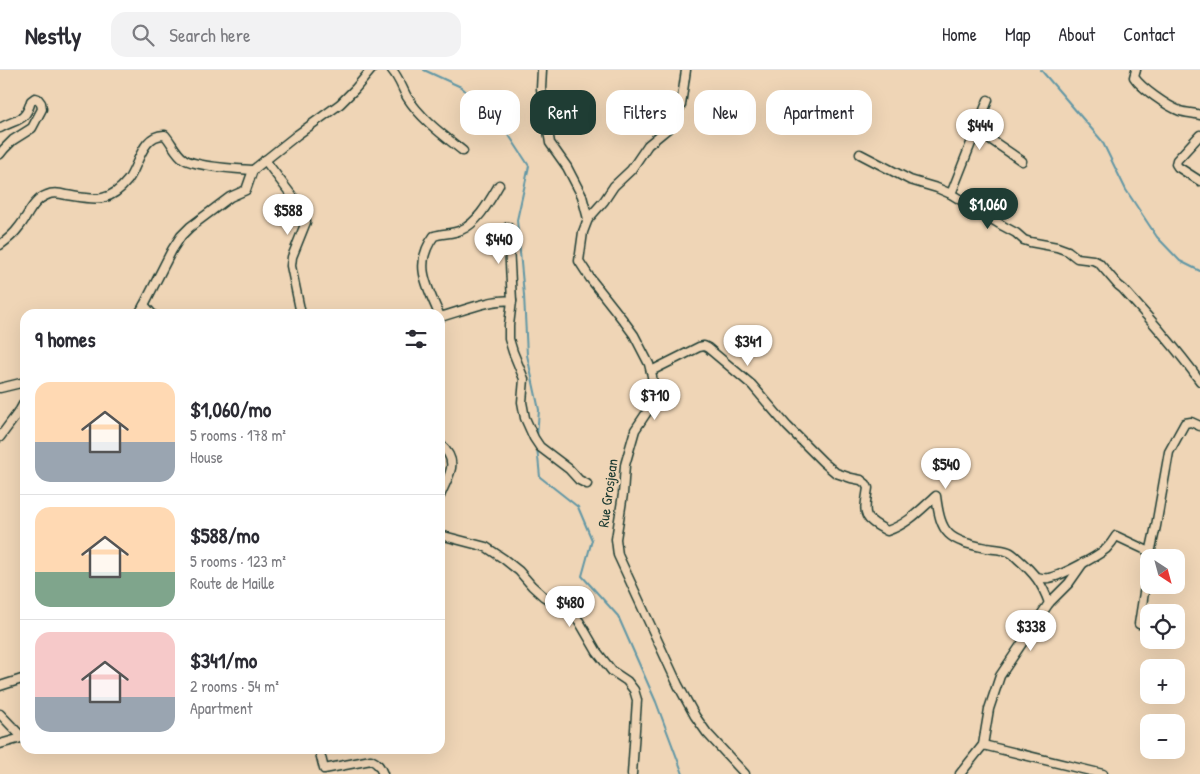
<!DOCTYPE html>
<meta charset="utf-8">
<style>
:root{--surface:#fff;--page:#f2f2f3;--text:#2b2b33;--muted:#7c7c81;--line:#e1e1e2;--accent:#1f3d34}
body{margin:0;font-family:"Patrick Hand",sans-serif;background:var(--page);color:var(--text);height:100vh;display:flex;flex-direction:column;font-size:19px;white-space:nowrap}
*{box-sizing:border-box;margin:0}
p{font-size:16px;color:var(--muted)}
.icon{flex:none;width:28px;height:28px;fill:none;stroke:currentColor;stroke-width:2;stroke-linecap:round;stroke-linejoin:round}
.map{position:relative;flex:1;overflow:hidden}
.sheet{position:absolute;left:20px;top:239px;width:425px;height:445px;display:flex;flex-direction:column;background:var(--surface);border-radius:15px;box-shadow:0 5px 20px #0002}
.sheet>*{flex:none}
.hud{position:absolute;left:460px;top:20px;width:475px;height:45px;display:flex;gap:10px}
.needle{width:32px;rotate:144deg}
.tools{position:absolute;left:1140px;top:479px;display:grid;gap:10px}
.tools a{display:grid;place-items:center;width:45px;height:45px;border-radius:10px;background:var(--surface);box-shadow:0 5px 20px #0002;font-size:25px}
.price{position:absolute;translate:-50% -42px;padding:0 11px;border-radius:18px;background:#fff;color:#222;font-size:16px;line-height:32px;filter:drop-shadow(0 1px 2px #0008)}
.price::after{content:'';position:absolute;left:50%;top:30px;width:15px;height:11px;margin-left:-8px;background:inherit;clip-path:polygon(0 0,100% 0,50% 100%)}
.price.selected{background:var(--accent);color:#fff}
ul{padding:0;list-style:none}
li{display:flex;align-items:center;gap:15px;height:125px;padding:0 15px}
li+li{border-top:1px solid var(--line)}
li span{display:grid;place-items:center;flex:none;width:140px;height:100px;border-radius:15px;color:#555}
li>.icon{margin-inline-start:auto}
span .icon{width:60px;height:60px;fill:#fffc;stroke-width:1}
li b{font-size:21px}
h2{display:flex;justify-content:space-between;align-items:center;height:60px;padding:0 15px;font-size:21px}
.pill{padding:0 18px;border-radius:15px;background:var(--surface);box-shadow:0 5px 20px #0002;font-size:18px;line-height:45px}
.pill.selected{background:var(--accent);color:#fff}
header{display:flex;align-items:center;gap:30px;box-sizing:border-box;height:70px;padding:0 25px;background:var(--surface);border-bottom:1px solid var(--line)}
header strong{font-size:24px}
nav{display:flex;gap:28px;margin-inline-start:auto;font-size:18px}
.search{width:350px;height:45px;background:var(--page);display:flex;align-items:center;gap:12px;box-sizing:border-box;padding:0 18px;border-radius:15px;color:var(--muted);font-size:19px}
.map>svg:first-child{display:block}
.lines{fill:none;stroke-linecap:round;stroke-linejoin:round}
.stream{stroke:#6297a5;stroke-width:2}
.minor-casing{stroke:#1f3d34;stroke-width:11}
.minor{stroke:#efd5b6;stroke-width:8}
.labels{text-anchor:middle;stroke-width:4.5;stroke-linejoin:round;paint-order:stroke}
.street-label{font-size:15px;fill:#1f3d34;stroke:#efd5b6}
</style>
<header>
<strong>Nestly</strong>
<div class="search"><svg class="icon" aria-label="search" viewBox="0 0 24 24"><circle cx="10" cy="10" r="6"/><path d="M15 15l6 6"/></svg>Search here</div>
<nav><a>Home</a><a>Map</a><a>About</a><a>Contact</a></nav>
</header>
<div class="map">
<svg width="1200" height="704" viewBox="0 0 1200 704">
<rect width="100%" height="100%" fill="#efd5b6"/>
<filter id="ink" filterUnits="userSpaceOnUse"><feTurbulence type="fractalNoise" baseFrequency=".02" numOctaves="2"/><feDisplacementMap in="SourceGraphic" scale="10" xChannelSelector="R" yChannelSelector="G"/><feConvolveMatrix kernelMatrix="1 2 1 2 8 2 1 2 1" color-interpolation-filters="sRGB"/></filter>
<g filter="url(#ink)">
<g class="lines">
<g class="stream">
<path d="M424,0L461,17L501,53L529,96L517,150L524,225L527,285L539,340L537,367"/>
<path d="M1041,0L1102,71L1126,120L1157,167L1180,191L1200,201"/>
<path d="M537,377L540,407L578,437L592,470L582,506L618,546L656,632L683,704"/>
</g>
<defs>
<g id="minor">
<path d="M392,0C399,8 402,18 407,27C421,49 443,65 463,81"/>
<path d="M542,0L541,19L550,73L567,97L582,126L588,149L583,162L579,191L590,208L623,250L634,265L649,294L652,306L654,325L649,339L635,360L625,395L623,424L616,469L618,485L678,615L695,646L707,663L745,704"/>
<path d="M1136,0L1134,7C1141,18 1167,36 1180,41C1186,43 1194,43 1200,45"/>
<path d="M0,58C17,48 25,53 31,31L35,28L38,29L41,33L42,39L32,58L13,70L4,79L0,84"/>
<path d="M975,64L979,63L984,65L1022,91"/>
<path d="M1200,65L1177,90L1176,94L1178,97L1200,111"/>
<path d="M860,84L910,110L937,118L951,124L1003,156L1016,163L1024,170L1030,172L1057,177L1068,181L1077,188L1093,190L1099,193L1118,215L1123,219C1150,249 1177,279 1200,311"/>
<path d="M265,90L305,143L306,152L292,187L291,196L301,244"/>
<path d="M253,100L297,65L340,34L355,19L371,0"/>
<path d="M951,124L988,30"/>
<path d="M588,149L604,131L614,116L631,100L648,75L670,57L681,35L686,0"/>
<path d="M508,157L512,231"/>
<path d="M0,175C7,170 14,164 19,157C28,146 33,130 47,125C53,122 59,123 66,125C93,129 108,135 128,110C139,95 142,64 165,65C172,73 176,84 184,89C196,97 238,99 253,100"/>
<path d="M144,235L152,244"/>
<path d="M139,244L144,235L172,180L181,166L190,157L230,127L246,120L253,100"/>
<path d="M439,244C427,216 413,194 434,166C443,163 453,164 461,160C478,153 490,130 499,115"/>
<path d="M440,247C459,242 493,228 512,231L509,255V269L513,282L524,309L522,332L525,348L534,368L540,377L569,399L579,410L587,414"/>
<path d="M651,301L699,277L704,276L708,278L752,315L787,356L823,392L836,403L851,408L861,410L866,414L868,418C864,445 861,447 887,461C908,454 920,440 936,426C941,465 948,470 986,478C993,479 1002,479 1009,482C1012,483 1016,487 1018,489C1034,503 1042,513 1049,533"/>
<path d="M0,318L25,312"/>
<path d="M0,367L20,340L25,331"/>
<path d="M440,374C461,393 448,405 440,426"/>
<path d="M440,465L486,477L504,489L519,501L532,516L543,526L571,543L579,551L597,582L612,601L627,611L634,620L637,630L632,704"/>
<path d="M1149,488L1156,456L1169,382L1185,353L1191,352L1200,356"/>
<path d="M1037,507C1041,508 1045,509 1049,508C1061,506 1096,487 1106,479C1110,475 1113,471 1116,466L1150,482"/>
<path d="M1139,554L1149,491"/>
<path d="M0,616L25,608"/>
<path d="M0,644L23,668"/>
<path d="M0,674L25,667"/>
<path d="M983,675L1103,704"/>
<path d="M319,679L324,699L371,690C378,693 380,697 383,704"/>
<path d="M960,704L983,675L989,639L1000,606L1049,533L1069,513L1083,493"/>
</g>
</defs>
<use href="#minor" class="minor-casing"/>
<use href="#minor" class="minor"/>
</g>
</g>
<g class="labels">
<g class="street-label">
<text transform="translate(608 423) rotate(-82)" y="5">Rue Grosjean</text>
</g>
</g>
</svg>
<div class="tools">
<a><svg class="needle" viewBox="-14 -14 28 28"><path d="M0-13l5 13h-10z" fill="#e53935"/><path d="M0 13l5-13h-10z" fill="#7c7c81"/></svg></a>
<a><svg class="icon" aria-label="locate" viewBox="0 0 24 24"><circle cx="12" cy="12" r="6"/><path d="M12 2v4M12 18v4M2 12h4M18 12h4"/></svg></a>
<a>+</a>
<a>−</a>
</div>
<b class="price" style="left:980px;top:81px">$444</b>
<b class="price selected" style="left:988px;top:160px">$1,060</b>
<b class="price" style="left:288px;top:166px">$588</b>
<b class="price" style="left:499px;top:195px">$440</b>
<b class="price" style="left:748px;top:297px">$341</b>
<b class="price" style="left:655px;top:351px">$710</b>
<b class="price" style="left:946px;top:420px">$540</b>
<b class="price" style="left:570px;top:558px">$480</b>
<b class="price" style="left:1031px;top:582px">$338</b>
<div class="hud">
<a class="pill">Buy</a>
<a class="pill selected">Rent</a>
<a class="pill">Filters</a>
<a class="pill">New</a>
<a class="pill">Apartment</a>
</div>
<section class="sheet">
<h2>9 homes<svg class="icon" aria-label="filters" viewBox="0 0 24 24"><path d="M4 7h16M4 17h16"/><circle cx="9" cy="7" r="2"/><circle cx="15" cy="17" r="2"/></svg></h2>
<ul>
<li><span style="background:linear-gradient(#ffd9b3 60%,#9aa5b1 0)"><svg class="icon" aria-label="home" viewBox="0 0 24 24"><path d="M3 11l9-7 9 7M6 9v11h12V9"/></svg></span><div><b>$1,060/mo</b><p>5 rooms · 178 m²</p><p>House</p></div></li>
<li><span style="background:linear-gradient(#ffd9b3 65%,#7fa58c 0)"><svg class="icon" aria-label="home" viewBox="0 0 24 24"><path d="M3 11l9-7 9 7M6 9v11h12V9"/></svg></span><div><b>$588/mo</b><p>5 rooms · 123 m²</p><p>Route de Maille</p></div></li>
<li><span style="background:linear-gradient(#f6c9c9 65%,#9aa5b1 0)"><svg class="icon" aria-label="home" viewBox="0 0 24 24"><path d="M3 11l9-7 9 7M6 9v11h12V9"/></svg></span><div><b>$341/mo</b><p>2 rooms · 54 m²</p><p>Apartment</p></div></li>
</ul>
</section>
</div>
